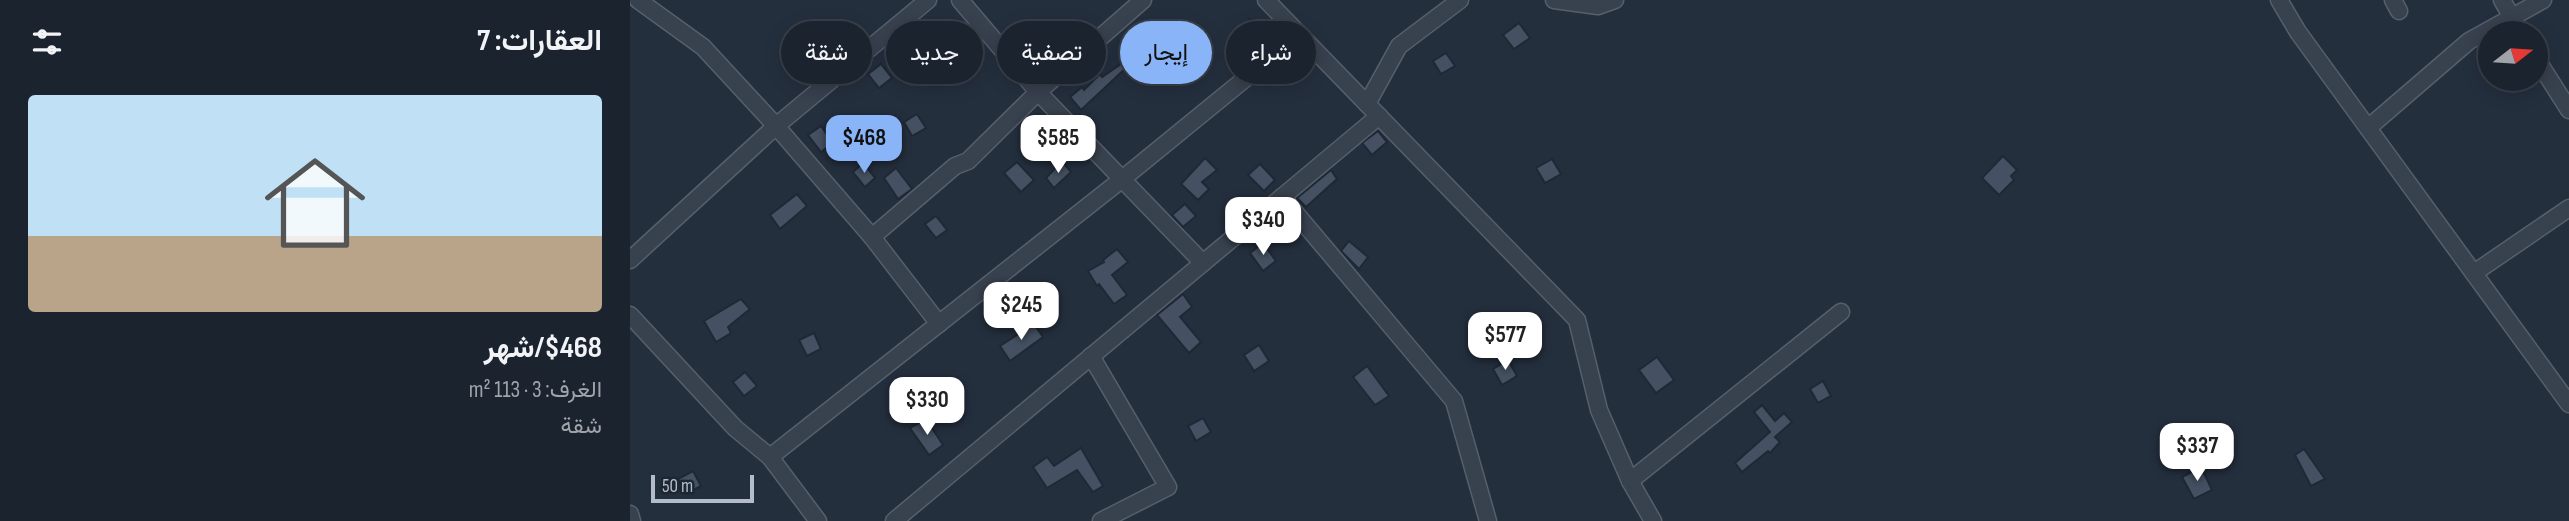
<!DOCTYPE html>
<html lang="ar">
<meta charset="utf-8">
<style>
:root{--surface:#1b232e;--page:#242b36;--text:#f1f3f6;--muted:#a0a4aa;--line:#39404a;--accent:#8ab4f8}
body{margin:0;font-family:"Sofia Sans Condensed",Vazirmatn,sans-serif;background:var(--page);color:var(--text);direction:rtl;height:100vh;display:flex;flex-direction:column;font-size:26px;white-space:nowrap}
*{box-sizing:border-box;margin:0}
p{font-size:23px;color:var(--muted)}
.icon{flex:none;width:38px;height:38px;fill:none;stroke:currentColor;stroke-width:2;stroke-linecap:round;stroke-linejoin:round}
.map{position:relative;flex:1;overflow:hidden;direction:ltr}
.sheet{display:flex;flex-direction:column;background:var(--surface);width:630px}
.sheet>*{flex:none}
.banner{position:absolute;left:21px;top:21px;width:665px;height:63px;direction:rtl;display:flex;gap:14px}
.needle{width:46px;rotate:73deg}
.fabs{position:absolute;left:1848px;top:21px;display:grid;gap:14px}
.fabs a{display:grid;place-items:center;width:70px;height:70px;border-radius:50%;background:var(--surface);box-shadow:0 4px 18px #0003,0 0 0 2px var(--line);font-size:35px}
.scale{position:absolute;left:21px;bottom:18px;width:103px;box-sizing:border-box;padding-left:7px;border:4px solid #b4bcc9;border-top:0;font-size:19px;line-height:24px;white-space:nowrap;color:#b4bcc9;-webkit-text-stroke:5px #1d2633;paint-order:stroke}
.price{position:absolute;translate:-50% -60px;padding:0 16px;border-radius:14px;background:#fff;color:#222;font-size:23px;line-height:46px;filter:drop-shadow(0 2px 4px #0008)}
.price::after{content:'';position:absolute;left:50%;top:42px;width:21px;height:16px;margin-left:-10px;background:inherit;clip-path:polygon(0 0,100% 0,50% 100%)}
.price.on{background:var(--accent);color:#111}
ul{padding:0;list-style:none}
li{display:grid;align-content:center;gap:14px;height:371px;padding:0 28px}
li+li{border-top:2px solid var(--line)}
li span{display:grid;place-items:center;height:217px;border-radius:7px;color:#555}
li>.icon{margin-inline-start:auto}
span .icon{width:126px;height:126px;fill:#fffc;stroke-width:1}
li b{font-size:30px}
h2{display:flex;justify-content:space-between;align-items:center;height:84px;padding:0 28px;font-size:30px}
.tag{padding:0 24px;border-radius:32px;background:var(--surface);box-shadow:0 4px 18px #0003,0 0 0 2px var(--line);font-size:24px;line-height:63px}
.tag.on{background:var(--accent);color:#111}
main{display:flex;flex:1;min-height:0}
.map>svg:first-child{display:block}
.building{fill:#455162;stroke:#1f2835;stroke-width:2}
.lines{fill:none;stroke-linecap:round;stroke-linejoin:round}
.minor-casing{stroke:#565f6c;stroke-width:19}
.minor{stroke:#38414e;stroke-width:16}
</style>
<main>
<div class="map">
<svg width="1939" height="521" viewBox="0 0 1939 521">
<rect width="100%" height="100%" fill="#242f3e"/>
<g class="building">
<path d="M620,19L636,33L624,50L607,34Z"/>
<path d="M889,23L900,38L884,49L873,35Z"/>
<path d="M193,30L203,44L176,63L166,49Z"/>
<path d="M816,53L825,66L811,74L803,61Z"/>
<path d="M494,62L498,66L451,110L440,97L452,87L454,90L470,74L472,77Z"/>
<path d="M251,64L262,78L249,88L238,74Z"/>
<path d="M287,114L296,128L282,136L274,122Z"/>
<path d="M245,120L252,128L223,154L216,146Z"/>
<path d="M191,126L203,143L191,152L178,135Z"/>
<path d="M748,131L757,142L742,155L732,143Z"/>
<path d="M1373,156L1387,170L1381,176L1384,180L1369,195L1352,178Z"/>
<path d="M575,158L587,170L572,182L579,189L568,200L551,184Z"/>
<path d="M922,159L931,174L915,183L906,168Z"/>
<path d="M432,161L441,172L424,188L416,178Z"/>
<path d="M387,162L404,180L391,192L374,173Z"/>
<path d="M233,163L245,178L235,187L223,172Z"/>
<path d="M630,164L645,180L634,191L618,175Z"/>
<path d="M266,168L282,189L268,199L254,178Z"/>
<path d="M701,170L707,179L676,207L667,198Z"/>
<path d="M167,194L177,206L150,229L140,215Z"/>
<path d="M555,204L566,216L553,227L542,215Z"/>
<path d="M306,216L317,230L306,238L295,224Z"/>
<path d="M719,241L738,257L729,269L711,251Z"/>
<path d="M633,243L646,261L633,271L620,253Z"/>
<path d="M487,249L498,262L482,275L497,295L484,304L469,284L467,286L458,271L474,262L473,260Z"/>
<path d="M553,294L562,307L550,317L571,342L559,353L527,315Z"/>
<path d="M111,299L120,309L98,327L101,333L86,342L74,321Z"/>
<path d="M404,324L413,337L380,361L370,346Z"/>
<path d="M184,333L191,349L177,356L169,340Z"/>
<path d="M629,345L639,361L624,371L614,355Z"/>
<path d="M1027,357L1044,380L1026,393L1009,370Z"/>
<path d="M878,360L887,376L872,385L863,369Z"/>
<path d="M737,366L759,396L745,405L723,377Z"/>
<path d="M115,372L127,386L114,396L103,382Z"/>
<path d="M1193,381L1201,396L1188,403L1180,389Z"/>
<path d="M1132,405L1145,421L1154,413L1162,422L1145,437L1150,442L1140,453L1138,451L1112,472L1105,463L1140,432L1124,412Z"/>
<path d="M573,418L581,432L566,441L558,426Z"/>
<path d="M296,419L313,445L299,455L280,428Z"/>
<path d="M451,448L473,486L463,492L447,470L417,488L403,467L417,457L424,466Z"/>
<path d="M1674,449L1695,479L1681,486L1665,455Z"/>
<path d="M1571,467L1582,490L1564,499L1552,477Z"/>
<path d="M63,471L71,486L56,494L48,479Z"/>
</g>
<g class="lines">
<defs>
<g id="minor">
<path d="M8,0L73,47L146,126L242,237L309,324"/>
<path d="M330,0L408,92L573,263"/>
<path d="M636,0L947,320L969,410L1000,481L1023,521"/>
<path d="M924,0L968,6L985,0"/>
<path d="M1649,0L1668,32L1939,404"/>
<path d="M1763,0L1769,11"/>
<path d="M1872,0L1891,33"/>
<path d="M1906,58L1939,110"/>
<path d="M737,104L769,46L830,0"/>
<path d="M1738,128L1839,41L1913,0"/>
<path d="M652,197L824,401L858,521"/>
<path d="M242,237L325,166L338,161L408,92L513,0"/>
<path d="M0,260L146,126L298,0"/>
<path d="M1844,273L1939,208"/>
<path d="M0,315L105,428L140,457L188,521"/>
<path d="M461,356L538,487L471,521"/>
<path d="M140,457L491,180L627,69L656,21"/>
<path d="M1000,481L1211,312"/>
<path d="M0,514L2,521"/>
<path d="M264,521L749,116"/>
</g>
</defs>
<use href="#minor" class="minor-casing"/>
<use href="#minor" class="minor"/>
</g>
</svg>
<div class="fabs">
<a><svg class="needle" viewBox="-14 -14 28 28"><path d="M0-13l5 13h-10z" fill="#e53935"/><path d="M0 13l5-13h-10z" fill="#a0a4aa"/></svg></a>
</div>
<div class="scale">50 m</div>
<b class="price on" style="left:234px;top:175px">$468</b>
<b class="price" style="left:428px;top:175px">$585</b>
<b class="price" style="left:633px;top:257px">$340</b>
<b class="price" style="left:391px;top:342px">$245</b>
<b class="price" style="left:875px;top:372px">$577</b>
<b class="price" style="left:297px;top:437px">$330</b>
<b class="price" style="left:1567px;top:483px">$337</b>
<div class="banner">
<a class="tag">شراء</a>
<a class="tag on">إيجار</a>
<a class="tag">تصفية</a>
<a class="tag">جديد</a>
<a class="tag">شقة</a>
</div>
</div>
<section class="sheet">
<h2>العقارات: 7<svg class="icon" aria-label="filters" viewBox="0 0 24 24"><path d="M4 7h16M4 17h16"/><circle cx="9" cy="7" r="2"/><circle cx="15" cy="17" r="2"/></svg></h2>
<ul>
<li><span style="background:linear-gradient(#bfe0f5 65%,#b9a48a 0)"><svg class="icon" aria-label="home" viewBox="0 0 24 24"><path d="M3 11l9-7 9 7M6 9v11h12V9"/></svg></span><div><b>$468/شهر</b><p>الغرف: 3 · 113 m²</p><p>شقة</p></div></li>
</ul>
</section>
</main>
